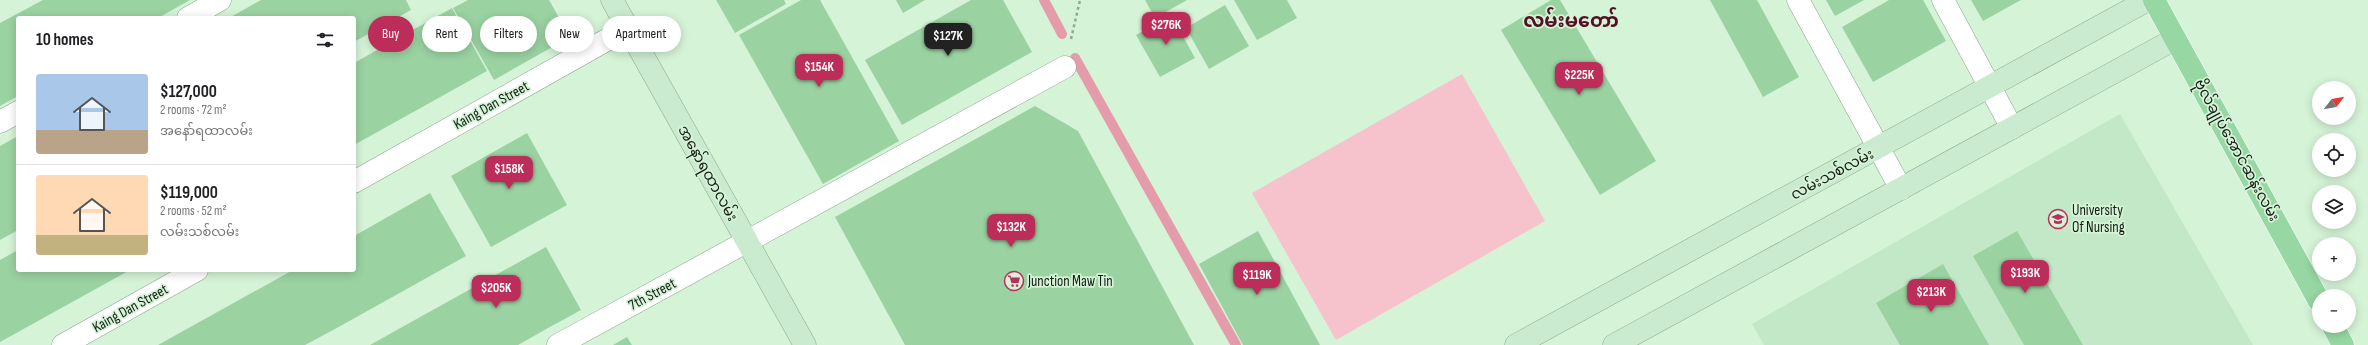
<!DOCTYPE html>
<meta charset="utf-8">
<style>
:root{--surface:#fff;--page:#f6f6f6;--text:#202124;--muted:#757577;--line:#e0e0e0;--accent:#bc2d5a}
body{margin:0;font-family:"Sofia Sans Condensed","Noto Sans Myanmar",sans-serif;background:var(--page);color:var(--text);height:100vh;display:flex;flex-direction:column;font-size:15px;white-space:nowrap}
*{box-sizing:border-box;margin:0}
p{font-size:13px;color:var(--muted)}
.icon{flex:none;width:22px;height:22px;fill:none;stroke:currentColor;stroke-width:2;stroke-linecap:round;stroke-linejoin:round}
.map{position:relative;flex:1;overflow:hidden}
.sheet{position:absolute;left:16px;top:16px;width:340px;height:256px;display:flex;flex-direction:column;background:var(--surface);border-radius:4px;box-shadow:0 2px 10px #0003}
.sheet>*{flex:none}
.top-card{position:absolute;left:368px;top:16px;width:380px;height:36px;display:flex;gap:8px}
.needle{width:26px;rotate:59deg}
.fabs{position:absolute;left:2312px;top:81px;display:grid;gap:8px}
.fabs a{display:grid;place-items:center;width:44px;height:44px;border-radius:50%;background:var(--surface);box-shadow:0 2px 10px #0003;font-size:20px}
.price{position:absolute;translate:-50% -34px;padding:0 9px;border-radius:8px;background:var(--accent);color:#fff;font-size:13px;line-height:26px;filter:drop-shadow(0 1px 2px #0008)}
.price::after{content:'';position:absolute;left:50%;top:24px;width:12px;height:9px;margin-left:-6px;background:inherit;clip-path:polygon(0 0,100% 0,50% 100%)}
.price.active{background:#222;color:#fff}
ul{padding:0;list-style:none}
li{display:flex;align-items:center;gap:12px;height:100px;padding:0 20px}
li+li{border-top:1px solid var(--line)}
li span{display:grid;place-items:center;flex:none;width:112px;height:80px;border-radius:4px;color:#555}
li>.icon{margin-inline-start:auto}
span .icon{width:48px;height:48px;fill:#fffc;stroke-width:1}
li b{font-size:17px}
h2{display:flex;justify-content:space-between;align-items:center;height:48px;padding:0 20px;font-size:17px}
.pill{padding:0 14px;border-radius:18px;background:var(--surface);box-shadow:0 2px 10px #0003;font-size:14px;line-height:36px}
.pill.active{background:var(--accent);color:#fff}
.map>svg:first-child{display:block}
.built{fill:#c3e8c7}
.green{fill:#f6c3cc}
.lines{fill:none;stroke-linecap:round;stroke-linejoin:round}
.stream{stroke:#e59caa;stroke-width:10}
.building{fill:#9bd2a2}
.minor-casing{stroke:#8aa68c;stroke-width:23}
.secondary-casing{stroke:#8aa68c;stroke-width:23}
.primary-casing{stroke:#fff;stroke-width:23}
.path{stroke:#91a893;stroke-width:2.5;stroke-dasharray:3 3;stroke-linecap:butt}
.minor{stroke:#fff;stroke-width:22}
.secondary{stroke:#cbebd1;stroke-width:22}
.primary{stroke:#97d7a3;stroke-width:22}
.labels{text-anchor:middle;stroke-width:3.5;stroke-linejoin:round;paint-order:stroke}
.street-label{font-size:15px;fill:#131d14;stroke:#d5f3d7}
.poi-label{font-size:15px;fill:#131d14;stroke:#d5f3d7;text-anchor:start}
.district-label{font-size:19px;font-weight:bold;fill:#530f24;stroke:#d5f3d7}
</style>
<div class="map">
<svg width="2368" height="345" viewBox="0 0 2368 345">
<rect width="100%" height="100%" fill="#d5f3d7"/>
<path class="built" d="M2120,114L2253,345H1764L1752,324Z"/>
<path class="green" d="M1462,74L1545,221L1336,340L1252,193Z"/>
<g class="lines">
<g class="stream">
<path d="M1044,0L1062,34"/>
<path d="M1075,58L1236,345"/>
</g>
</g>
<g class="building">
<path d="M43,0H190L158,18H18V96L0,106V23Z"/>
<path d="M261,0H406L411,10L354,42V18H229Z"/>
<path d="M468,0H549L570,37L494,80L453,8Z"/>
<path d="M716,0H784L786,4L735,33Z"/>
<path d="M801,0H820L899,141L823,184L739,35Z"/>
<path d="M896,0H925L903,13Z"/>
<path d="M971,0H1003L1032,52L902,125L865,60Z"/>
<path d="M1145,0H1187L1155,18Z"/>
<path d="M1234,0H1287L1297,18L1257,40Z"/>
<path d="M1551,0H1560L1656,161L1600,195L1501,30Z"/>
<path d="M1710,0H1757L1799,77L1763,97Z"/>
<path d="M1826,0H1864L1835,16Z"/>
<path d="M1889,0H1923L1946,41L1873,82L1842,27Z"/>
<path d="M1971,0H2021L1983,21Z"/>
<path d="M1225,5L1249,46L1209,69L1186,28Z"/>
<path d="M452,8L487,71L354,145V63Z"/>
<path d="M1171,15L1195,58L1160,77L1136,35Z"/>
<path d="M1035,106L1078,131L1194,345H905L835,217Z"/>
<path d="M527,133L567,205L491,247L451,176Z"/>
<path d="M18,136V230L0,240V146Z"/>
<path d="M430,193L466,256L335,329L305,345H158L293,270H354V236Z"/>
<path d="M1258,231L1320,345H1243L1199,264Z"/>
<path d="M2017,231L2083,345H2024L1973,256Z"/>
<path d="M546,247L581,310L548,328L518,345H370Z"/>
<path d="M18,250V270H130L0,342V260Z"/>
<path d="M1943,264L1989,345H1900L1876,303Z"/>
<path d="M627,337L632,345H613Z"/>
</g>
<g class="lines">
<defs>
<g id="minor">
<path d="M1798,0L1901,189"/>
<path d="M1943,0L2012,128"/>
<path d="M188,18L220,0"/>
<path d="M0,122L18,112"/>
<path d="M354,182L628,28"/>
<path d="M63,345L197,270"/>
<path d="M558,345L1065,67"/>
</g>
<g id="secondary">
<path d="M612,0L805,345"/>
<path d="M1516,345L2148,0"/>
<path d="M1614,345L2175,39"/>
</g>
<g id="primary">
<path d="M2154,0L2319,301"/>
<path d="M2333,326L2343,345"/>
</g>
</defs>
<use href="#minor" class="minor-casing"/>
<use href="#secondary" class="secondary-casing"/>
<use href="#primary" class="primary-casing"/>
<path class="path" d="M1071,39L1080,0"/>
<use href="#minor" class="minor"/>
<use href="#secondary" class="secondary"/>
<use href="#primary" class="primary"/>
</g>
<defs>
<symbol id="university-ring" viewBox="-11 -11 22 22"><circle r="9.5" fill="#d5f3d7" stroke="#bc2d5a" stroke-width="1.5"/><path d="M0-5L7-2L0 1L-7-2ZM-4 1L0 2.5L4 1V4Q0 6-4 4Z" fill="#bc2d5a"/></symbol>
<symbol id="supermarket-ring" viewBox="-11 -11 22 22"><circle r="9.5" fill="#d5f3d7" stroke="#bc2d5a" stroke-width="1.5"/><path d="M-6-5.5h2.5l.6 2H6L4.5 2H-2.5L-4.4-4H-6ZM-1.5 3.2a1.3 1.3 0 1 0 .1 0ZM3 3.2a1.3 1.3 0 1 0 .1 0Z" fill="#bc2d5a"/></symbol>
</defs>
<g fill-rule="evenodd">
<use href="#university-ring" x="2047" y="208" width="22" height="22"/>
<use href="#supermarket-ring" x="1003" y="270" width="22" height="22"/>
</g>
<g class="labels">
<g class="street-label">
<text transform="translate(491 105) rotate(-29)" y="5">Kaing Dan Street</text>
<text transform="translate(2237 150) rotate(61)" y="5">ဗိုလ်ချုပ်အောင်ဆန်းလမ်း</text>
<text transform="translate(708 173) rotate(61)" y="5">အနော်ရထာလမ်း</text>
<text transform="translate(1832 174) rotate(-28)" y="5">လမ်းသစ်လမ်း</text>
<text transform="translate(652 294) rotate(-28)" y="5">7th Street</text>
<text transform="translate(130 308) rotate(-29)" y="5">Kaing Dan Street</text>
</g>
<g class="poi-label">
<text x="2072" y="215">University<tspan x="2072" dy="17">Of Nursing</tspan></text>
<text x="1028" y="286">Junction Maw Tin</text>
</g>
<g class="district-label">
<text x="1571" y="27">လမ်းမတော်</text>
</g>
</g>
</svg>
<div class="fabs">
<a><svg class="needle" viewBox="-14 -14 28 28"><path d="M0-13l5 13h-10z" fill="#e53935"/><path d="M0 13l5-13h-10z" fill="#757577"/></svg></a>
<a><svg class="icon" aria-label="locate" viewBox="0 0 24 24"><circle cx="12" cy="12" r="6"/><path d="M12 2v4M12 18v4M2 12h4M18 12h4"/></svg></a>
<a><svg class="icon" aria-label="layers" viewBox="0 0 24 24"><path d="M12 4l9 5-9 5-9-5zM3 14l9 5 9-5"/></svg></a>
<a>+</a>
<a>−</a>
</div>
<b class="price" style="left:1166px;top:46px">$276K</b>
<b class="price active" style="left:948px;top:57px">$127K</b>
<b class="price" style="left:819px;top:88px">$154K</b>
<b class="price" style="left:1579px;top:96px">$225K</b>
<b class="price" style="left:509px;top:190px">$158K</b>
<b class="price" style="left:1011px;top:248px">$132K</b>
<b class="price" style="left:2025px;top:294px">$193K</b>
<b class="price" style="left:1257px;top:296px">$119K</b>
<b class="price" style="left:496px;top:309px">$205K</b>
<b class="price" style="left:1931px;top:313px">$213K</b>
<div class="top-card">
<a class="pill active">Buy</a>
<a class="pill">Rent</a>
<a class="pill">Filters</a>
<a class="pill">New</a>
<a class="pill">Apartment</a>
</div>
<section class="sheet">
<h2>10 homes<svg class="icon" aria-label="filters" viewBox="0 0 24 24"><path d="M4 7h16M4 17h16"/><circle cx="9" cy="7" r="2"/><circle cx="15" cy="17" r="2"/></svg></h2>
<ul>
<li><span style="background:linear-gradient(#a9c7e8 70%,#b9a48a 0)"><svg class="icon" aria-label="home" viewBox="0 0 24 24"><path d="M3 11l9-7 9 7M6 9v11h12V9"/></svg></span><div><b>$127,000</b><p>2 rooms · 72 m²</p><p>အနော်ရထာလမ်း</p></div></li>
<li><span style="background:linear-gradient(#ffd9b3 75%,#c2b280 0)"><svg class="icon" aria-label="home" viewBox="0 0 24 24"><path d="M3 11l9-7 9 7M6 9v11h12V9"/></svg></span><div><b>$119,000</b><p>2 rooms · 52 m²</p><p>လမ်းသစ်လမ်း</p></div></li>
</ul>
</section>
</div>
